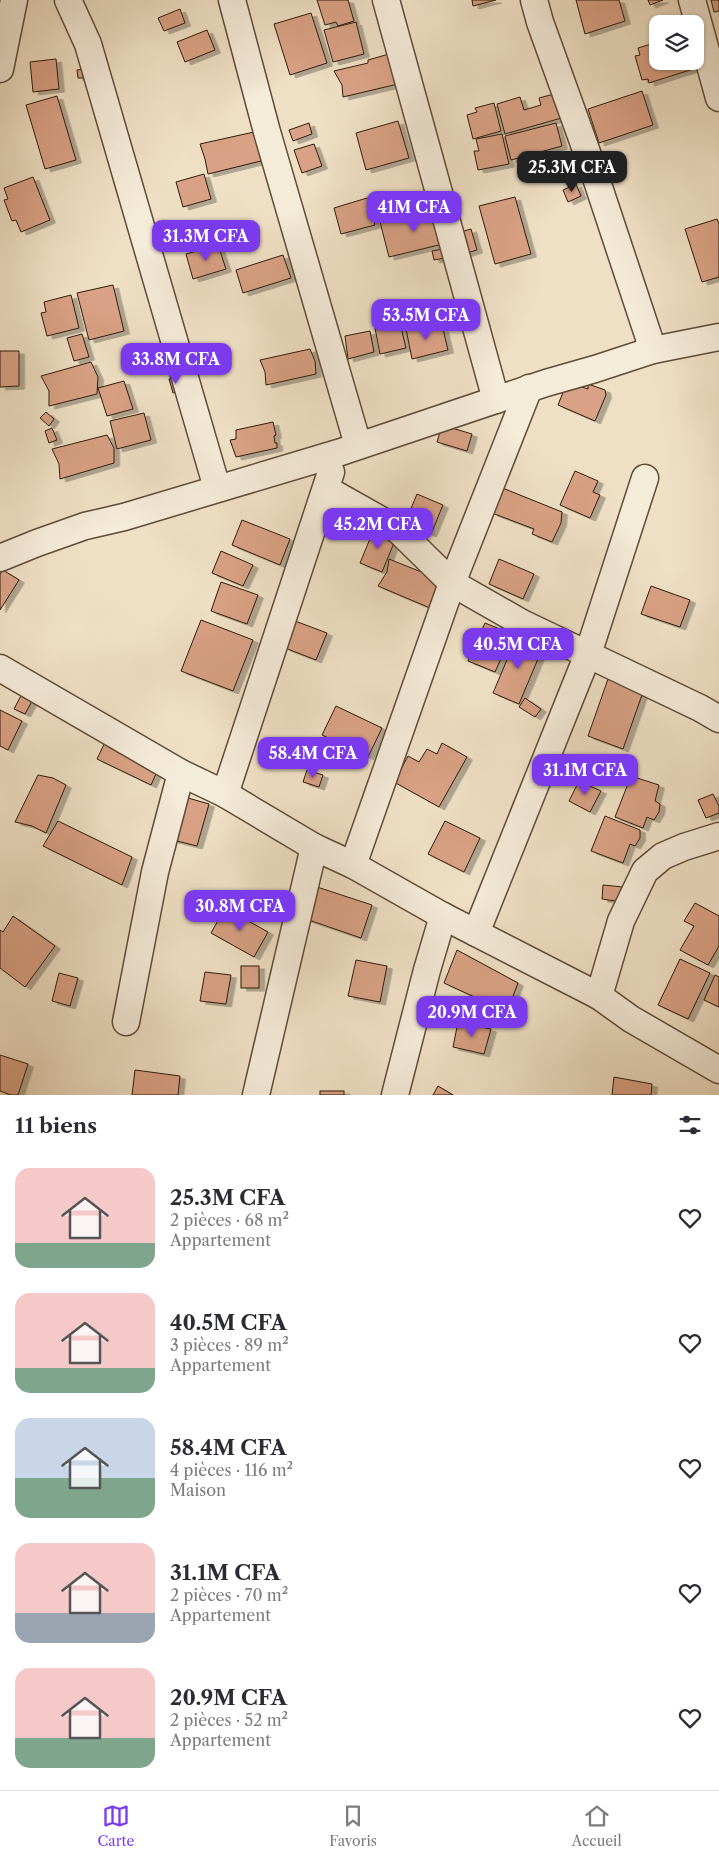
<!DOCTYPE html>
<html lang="fr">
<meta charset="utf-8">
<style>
:root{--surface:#fff;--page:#f7f7f7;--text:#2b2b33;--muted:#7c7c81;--line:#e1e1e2;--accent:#7c3aed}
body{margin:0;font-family:"Libre Caslon Text",serif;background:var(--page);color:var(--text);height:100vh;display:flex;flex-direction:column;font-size:19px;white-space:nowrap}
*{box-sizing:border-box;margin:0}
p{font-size:16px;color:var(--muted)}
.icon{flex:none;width:28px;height:28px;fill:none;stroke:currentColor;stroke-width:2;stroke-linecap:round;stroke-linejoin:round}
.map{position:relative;height:1095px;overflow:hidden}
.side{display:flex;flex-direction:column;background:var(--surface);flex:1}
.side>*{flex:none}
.buttons{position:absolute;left:649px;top:15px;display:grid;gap:10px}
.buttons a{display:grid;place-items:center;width:55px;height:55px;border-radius:10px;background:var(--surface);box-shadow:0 1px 4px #0004;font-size:25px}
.price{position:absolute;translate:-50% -42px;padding:0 11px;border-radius:10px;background:var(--accent);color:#fff;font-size:16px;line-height:32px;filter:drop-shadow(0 1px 2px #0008)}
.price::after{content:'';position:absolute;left:50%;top:30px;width:15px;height:11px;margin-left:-8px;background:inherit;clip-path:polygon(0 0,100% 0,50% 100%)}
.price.selected{background:#222;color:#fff}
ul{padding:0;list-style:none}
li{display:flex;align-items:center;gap:15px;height:125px;padding:0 15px}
li span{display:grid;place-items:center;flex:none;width:140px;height:100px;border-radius:15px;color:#555}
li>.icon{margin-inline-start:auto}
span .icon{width:60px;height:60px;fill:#fffc;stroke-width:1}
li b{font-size:21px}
h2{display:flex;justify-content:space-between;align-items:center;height:60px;padding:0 15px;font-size:21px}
.tab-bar{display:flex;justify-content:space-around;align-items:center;height:70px;border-top:1px solid var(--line);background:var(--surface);font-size:14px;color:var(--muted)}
.tab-bar a{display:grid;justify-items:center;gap:2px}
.tab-bar .selected{color:var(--accent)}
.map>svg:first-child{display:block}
.building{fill:#d9a185;stroke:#2e1b09;filter:url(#shadow)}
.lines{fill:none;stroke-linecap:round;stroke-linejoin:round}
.minor-casing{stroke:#5e4c38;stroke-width:29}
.minor{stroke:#f5ebd9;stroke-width:26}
</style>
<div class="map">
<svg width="719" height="1095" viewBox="0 0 719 1095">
<defs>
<filter id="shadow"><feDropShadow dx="5.5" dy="3" stdDeviation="0" flood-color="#0004"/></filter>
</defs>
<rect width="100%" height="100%" fill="#efe0c5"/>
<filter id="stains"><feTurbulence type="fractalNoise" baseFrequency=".004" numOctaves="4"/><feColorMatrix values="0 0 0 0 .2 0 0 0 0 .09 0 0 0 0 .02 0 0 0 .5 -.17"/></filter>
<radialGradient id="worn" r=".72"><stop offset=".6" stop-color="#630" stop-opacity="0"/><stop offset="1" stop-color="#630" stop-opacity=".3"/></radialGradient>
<g class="building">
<path d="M317,0H348L354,21L338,26L336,22L325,25Z"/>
<path d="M472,0H496L473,6Z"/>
<path d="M576,0H619L625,21L585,34Z"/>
<path d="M648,0H663L650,5Z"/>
<path d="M711,0H719V11L714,12Z"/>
<path d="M180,9L185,23L164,31L158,18Z"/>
<path d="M311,13L327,63L290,75L274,24Z"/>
<path d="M356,22L364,54L333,62L324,30Z"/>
<path d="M207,30L215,50L185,62L177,42Z"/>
<path d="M658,42V61H690L693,69L649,83L648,79L642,80L635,56L640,55L638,48Z"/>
<path d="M389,54L398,84L343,97L342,85L334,71L368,63V60Z"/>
<path d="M56,59L59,89L33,92L30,62Z"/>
<path d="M84,69L85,78H78L77,70Z"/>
<path d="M642,91L653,125L599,143L588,109Z"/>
<path d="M558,93L565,117L505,134L497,104L520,97L524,110L541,105L539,98Z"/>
<path d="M57,96L76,160L45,169L26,105Z"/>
<path d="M494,103L501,131L473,139L467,115L477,112L475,108Z"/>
<path d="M398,121L409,158L366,170L356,133Z"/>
<path d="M309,123L312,134L293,141L289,130Z"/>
<path d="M556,123L562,146L511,160L505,136Z"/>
<path d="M254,132L261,146V161L208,174L205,159L200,144Z"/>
<path d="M502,134L509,164L478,170L474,151H479L476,139Z"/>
<path d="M314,144L322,166L302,173L294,150Z"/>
<path d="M204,174L211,199L183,207L176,182Z"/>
<path d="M33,177L50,220L21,232L16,220L12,221L4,200L8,199L4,188Z"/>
<path d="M576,184L581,196L568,202L563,190Z"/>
<path d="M515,197L531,254L495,264L479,206Z"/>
<path d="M367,198L375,225L341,234L334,208Z"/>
<path d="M438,208L447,243L389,257L380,222Z"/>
<path d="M717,219L719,224V277L702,282L685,229Z"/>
<path d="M471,229L477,250L460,255L454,234Z"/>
<path d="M218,245L226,269L193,279L186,254Z"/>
<path d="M443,249L445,258L434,260L432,251Z"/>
<path d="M283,255L291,278L243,293L236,270Z"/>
<path d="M113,285L124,331L89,340L77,293Z"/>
<path d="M71,295L79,328L47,336L41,313L46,312L44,302Z"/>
<path d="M400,323L406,348L380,354L375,328Z"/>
<path d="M436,323L437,329H443L448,350L412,359L406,329Z"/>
<path d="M370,331L374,352L348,359L345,336Z"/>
<path d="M82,334L89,357L74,361L67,338Z"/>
<path d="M310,349L315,361L316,374L266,385L265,372L260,360Z"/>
<path d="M0,351H19V386L0,387Z"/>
<path d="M91,362L98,377L97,394L49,406V391L41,376Z"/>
<path d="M178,376L183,391L173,393L169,379Z"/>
<path d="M124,381L133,409L107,416L98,388Z"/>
<path d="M570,383L588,389V384L605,390L606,395L595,421L558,405L566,385Z"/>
<path d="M46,412L54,419L49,426L40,418Z"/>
<path d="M144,413L151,440L117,449L110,421Z"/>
<path d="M273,422L276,435L274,436L275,443H277V448L236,457L230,440L236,439V430Z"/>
<path d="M442,425L472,434L467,451L437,442Z"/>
<path d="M52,428L57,440L49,443L45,431Z"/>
<path d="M107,435L114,448V463L60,479L59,464L52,449Z"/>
<path d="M575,471L598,481L593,492L600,495L590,518L560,505Z"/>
<path d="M500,487L562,512L561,523L552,542L532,534L534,529L492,513Z"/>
<path d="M417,494L443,505L431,534L405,523Z"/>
<path d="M242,520L290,539L280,565L232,545Z"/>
<path d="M374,529L396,538L382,572L360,563Z"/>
<path d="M221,551L253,565L243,586L212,573Z"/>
<path d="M389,559L439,579L430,608L378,586L387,572Z"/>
<path d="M499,559L534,574L523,599L489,584Z"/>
<path d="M3,570L19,580L0,610V574Z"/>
<path d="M221,582L258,595L247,624L211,611Z"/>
<path d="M651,586L690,600L680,627L641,614Z"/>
<path d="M201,620L253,640L233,691L181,671Z"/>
<path d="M295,621L327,633L316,660L285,648Z"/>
<path d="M485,623L512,634L495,672L468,661Z"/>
<path d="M517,636L543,647L519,704L493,693Z"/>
<path d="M608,679L643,692L623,749L588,736Z"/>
<path d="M25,688L36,694L25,714L14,709Z"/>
<path d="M525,698L541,709L535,717L519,707Z"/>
<path d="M336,706L382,728L368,757L322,735Z"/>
<path d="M0,710L22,721L8,750L0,746Z"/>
<path d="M107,738L160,765L151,785L97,759Z"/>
<path d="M442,743L467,757L439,807L394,782L408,756L419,762L427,749L437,754Z"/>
<path d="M307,770L323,775L319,787L303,782Z"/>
<path d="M38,775L53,778L66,785L46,833L32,826L15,822Z"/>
<path d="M631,776L659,785L655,801L660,804L659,812L654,820L647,817L643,828L615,817Z"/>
<path d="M579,781L601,791L590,812L569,801Z"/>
<path d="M713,794L719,806V813L706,818L698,800Z"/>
<path d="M181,796L209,804L197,846L169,839Z"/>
<path d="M605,816L640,830V838L635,846L630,844L623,863L591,851Z"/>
<path d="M58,821L132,857L122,885L43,846Z"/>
<path d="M445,821L480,838L464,872L428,854Z"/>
<path d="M603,885L623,887L622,902L602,899Z"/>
<path d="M314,886L372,905L361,938L303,918Z"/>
<path d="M695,903L719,916V946L708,965L680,950L694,926L684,921Z"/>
<path d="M225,908L268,932L254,957L211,933Z"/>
<path d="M13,916L55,946L25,987L0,968V930L3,932Z"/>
<path d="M457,950L518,983L507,1012L444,983Z"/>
<path d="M680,959L710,973L688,1019L658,1005Z"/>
<path d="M356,960L387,966L380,1002L348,996Z"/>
<rect x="241" y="966" width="18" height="22"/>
<path d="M205,972L231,975L226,1004L200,1001Z"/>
<path d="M59,973L78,978L70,1006L52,1001Z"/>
<path d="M715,975L719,977V1007L704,1000Z"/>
<path d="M458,1022L491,1029L484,1054L453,1047Z"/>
<path d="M0,1055L28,1064L18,1095H11L0,1091Z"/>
<path d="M135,1070L180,1076L178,1095H132Z"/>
<path d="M614,1077L652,1084L651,1095H612Z"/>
<path d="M438,1086L453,1095H433Z"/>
<rect x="320" y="1091" width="24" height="4"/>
</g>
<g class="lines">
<defs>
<g id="minor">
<path d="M68,0L88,44L217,488"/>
<path d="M232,0L267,132L358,445"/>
<path d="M386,0L496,400"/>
<path d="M534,0L540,22L594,172L653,350"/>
<path d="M692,0L719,98"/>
<path d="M0,69L14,0"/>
<path d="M326,489L397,529L452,583L522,623L700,708L719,719"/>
<path d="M0,558L37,543L85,526L124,517L338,453L546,383L595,369L653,350L719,337"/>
<path d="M0,668L181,773L225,794L314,847L353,865L443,916L599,996L631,1019L719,1070"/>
<path d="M225,794L331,472"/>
<path d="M353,865L452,583L529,388"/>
<path d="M476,933L588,654L645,478"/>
<path d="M599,996L621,921L645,871L663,856L684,847L719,836"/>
<path d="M126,1022L155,872L181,773"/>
<path d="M256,1095L314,847"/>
<path d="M395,1095L427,970L443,916"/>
</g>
</defs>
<use href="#minor" class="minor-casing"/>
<use href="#minor" class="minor"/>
</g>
<rect width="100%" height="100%" filter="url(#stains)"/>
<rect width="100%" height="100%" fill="url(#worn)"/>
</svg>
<div class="buttons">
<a><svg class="icon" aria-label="layers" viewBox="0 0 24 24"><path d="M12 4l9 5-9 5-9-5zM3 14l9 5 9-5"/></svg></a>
</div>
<b class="price selected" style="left:572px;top:193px">25.3M CFA</b>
<b class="price" style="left:414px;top:233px">41M CFA</b>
<b class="price" style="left:206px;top:262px">31.3M CFA</b>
<b class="price" style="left:426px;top:341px">53.5M CFA</b>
<b class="price" style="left:176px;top:385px">33.8M CFA</b>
<b class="price" style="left:378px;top:550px">45.2M CFA</b>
<b class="price" style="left:518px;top:670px">40.5M CFA</b>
<b class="price" style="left:313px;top:779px">58.4M CFA</b>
<b class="price" style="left:585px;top:796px">31.1M CFA</b>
<b class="price" style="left:240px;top:932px">30.8M CFA</b>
<b class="price" style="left:472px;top:1038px">20.9M CFA</b>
</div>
<section class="side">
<h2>11 biens<svg class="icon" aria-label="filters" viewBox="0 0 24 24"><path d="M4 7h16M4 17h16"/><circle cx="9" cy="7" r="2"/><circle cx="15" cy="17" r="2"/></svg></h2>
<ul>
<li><span style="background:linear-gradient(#f6c9c9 75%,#7fa58c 0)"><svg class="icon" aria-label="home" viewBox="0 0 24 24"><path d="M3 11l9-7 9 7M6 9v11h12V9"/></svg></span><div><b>25.3M CFA</b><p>2 pièces · 68 m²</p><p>Appartement</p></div><svg class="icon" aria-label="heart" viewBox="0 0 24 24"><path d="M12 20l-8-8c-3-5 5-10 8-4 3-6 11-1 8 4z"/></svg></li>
<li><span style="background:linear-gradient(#f6c9c9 75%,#7fa58c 0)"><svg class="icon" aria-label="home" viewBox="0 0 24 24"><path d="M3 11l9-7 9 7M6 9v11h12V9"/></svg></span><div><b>40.5M CFA</b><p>3 pièces · 89 m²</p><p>Appartement</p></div><svg class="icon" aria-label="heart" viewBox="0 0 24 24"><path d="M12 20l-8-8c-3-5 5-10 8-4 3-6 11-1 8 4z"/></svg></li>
<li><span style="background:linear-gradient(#c9d6e8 60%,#7fa58c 0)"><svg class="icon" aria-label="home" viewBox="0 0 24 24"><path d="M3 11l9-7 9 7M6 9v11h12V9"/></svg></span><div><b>58.4M CFA</b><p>4 pièces · 116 m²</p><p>Maison</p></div><svg class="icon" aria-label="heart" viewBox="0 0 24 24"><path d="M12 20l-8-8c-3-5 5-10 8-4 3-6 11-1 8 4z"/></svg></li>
<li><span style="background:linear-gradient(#f6c9c9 70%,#9aa5b1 0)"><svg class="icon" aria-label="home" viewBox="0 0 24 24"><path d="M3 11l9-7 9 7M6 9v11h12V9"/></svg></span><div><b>31.1M CFA</b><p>2 pièces · 70 m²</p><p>Appartement</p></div><svg class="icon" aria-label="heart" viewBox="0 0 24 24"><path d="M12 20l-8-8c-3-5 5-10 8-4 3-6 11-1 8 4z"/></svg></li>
<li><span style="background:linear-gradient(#f6c9c9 70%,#7fa58c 0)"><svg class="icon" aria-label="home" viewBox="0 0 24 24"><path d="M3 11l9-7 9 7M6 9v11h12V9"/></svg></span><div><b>20.9M CFA</b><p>2 pièces · 52 m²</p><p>Appartement</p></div><svg class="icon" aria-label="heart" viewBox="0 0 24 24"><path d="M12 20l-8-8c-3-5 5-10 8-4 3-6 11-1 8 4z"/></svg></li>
</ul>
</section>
<nav class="tab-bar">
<a class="selected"><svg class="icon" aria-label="map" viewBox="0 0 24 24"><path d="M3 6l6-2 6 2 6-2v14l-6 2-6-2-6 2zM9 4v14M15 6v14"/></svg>Carte</a>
<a><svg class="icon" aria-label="saved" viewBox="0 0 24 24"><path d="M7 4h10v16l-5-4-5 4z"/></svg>Favoris</a>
<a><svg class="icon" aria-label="home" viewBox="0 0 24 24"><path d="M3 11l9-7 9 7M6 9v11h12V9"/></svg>Accueil</a>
</nav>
